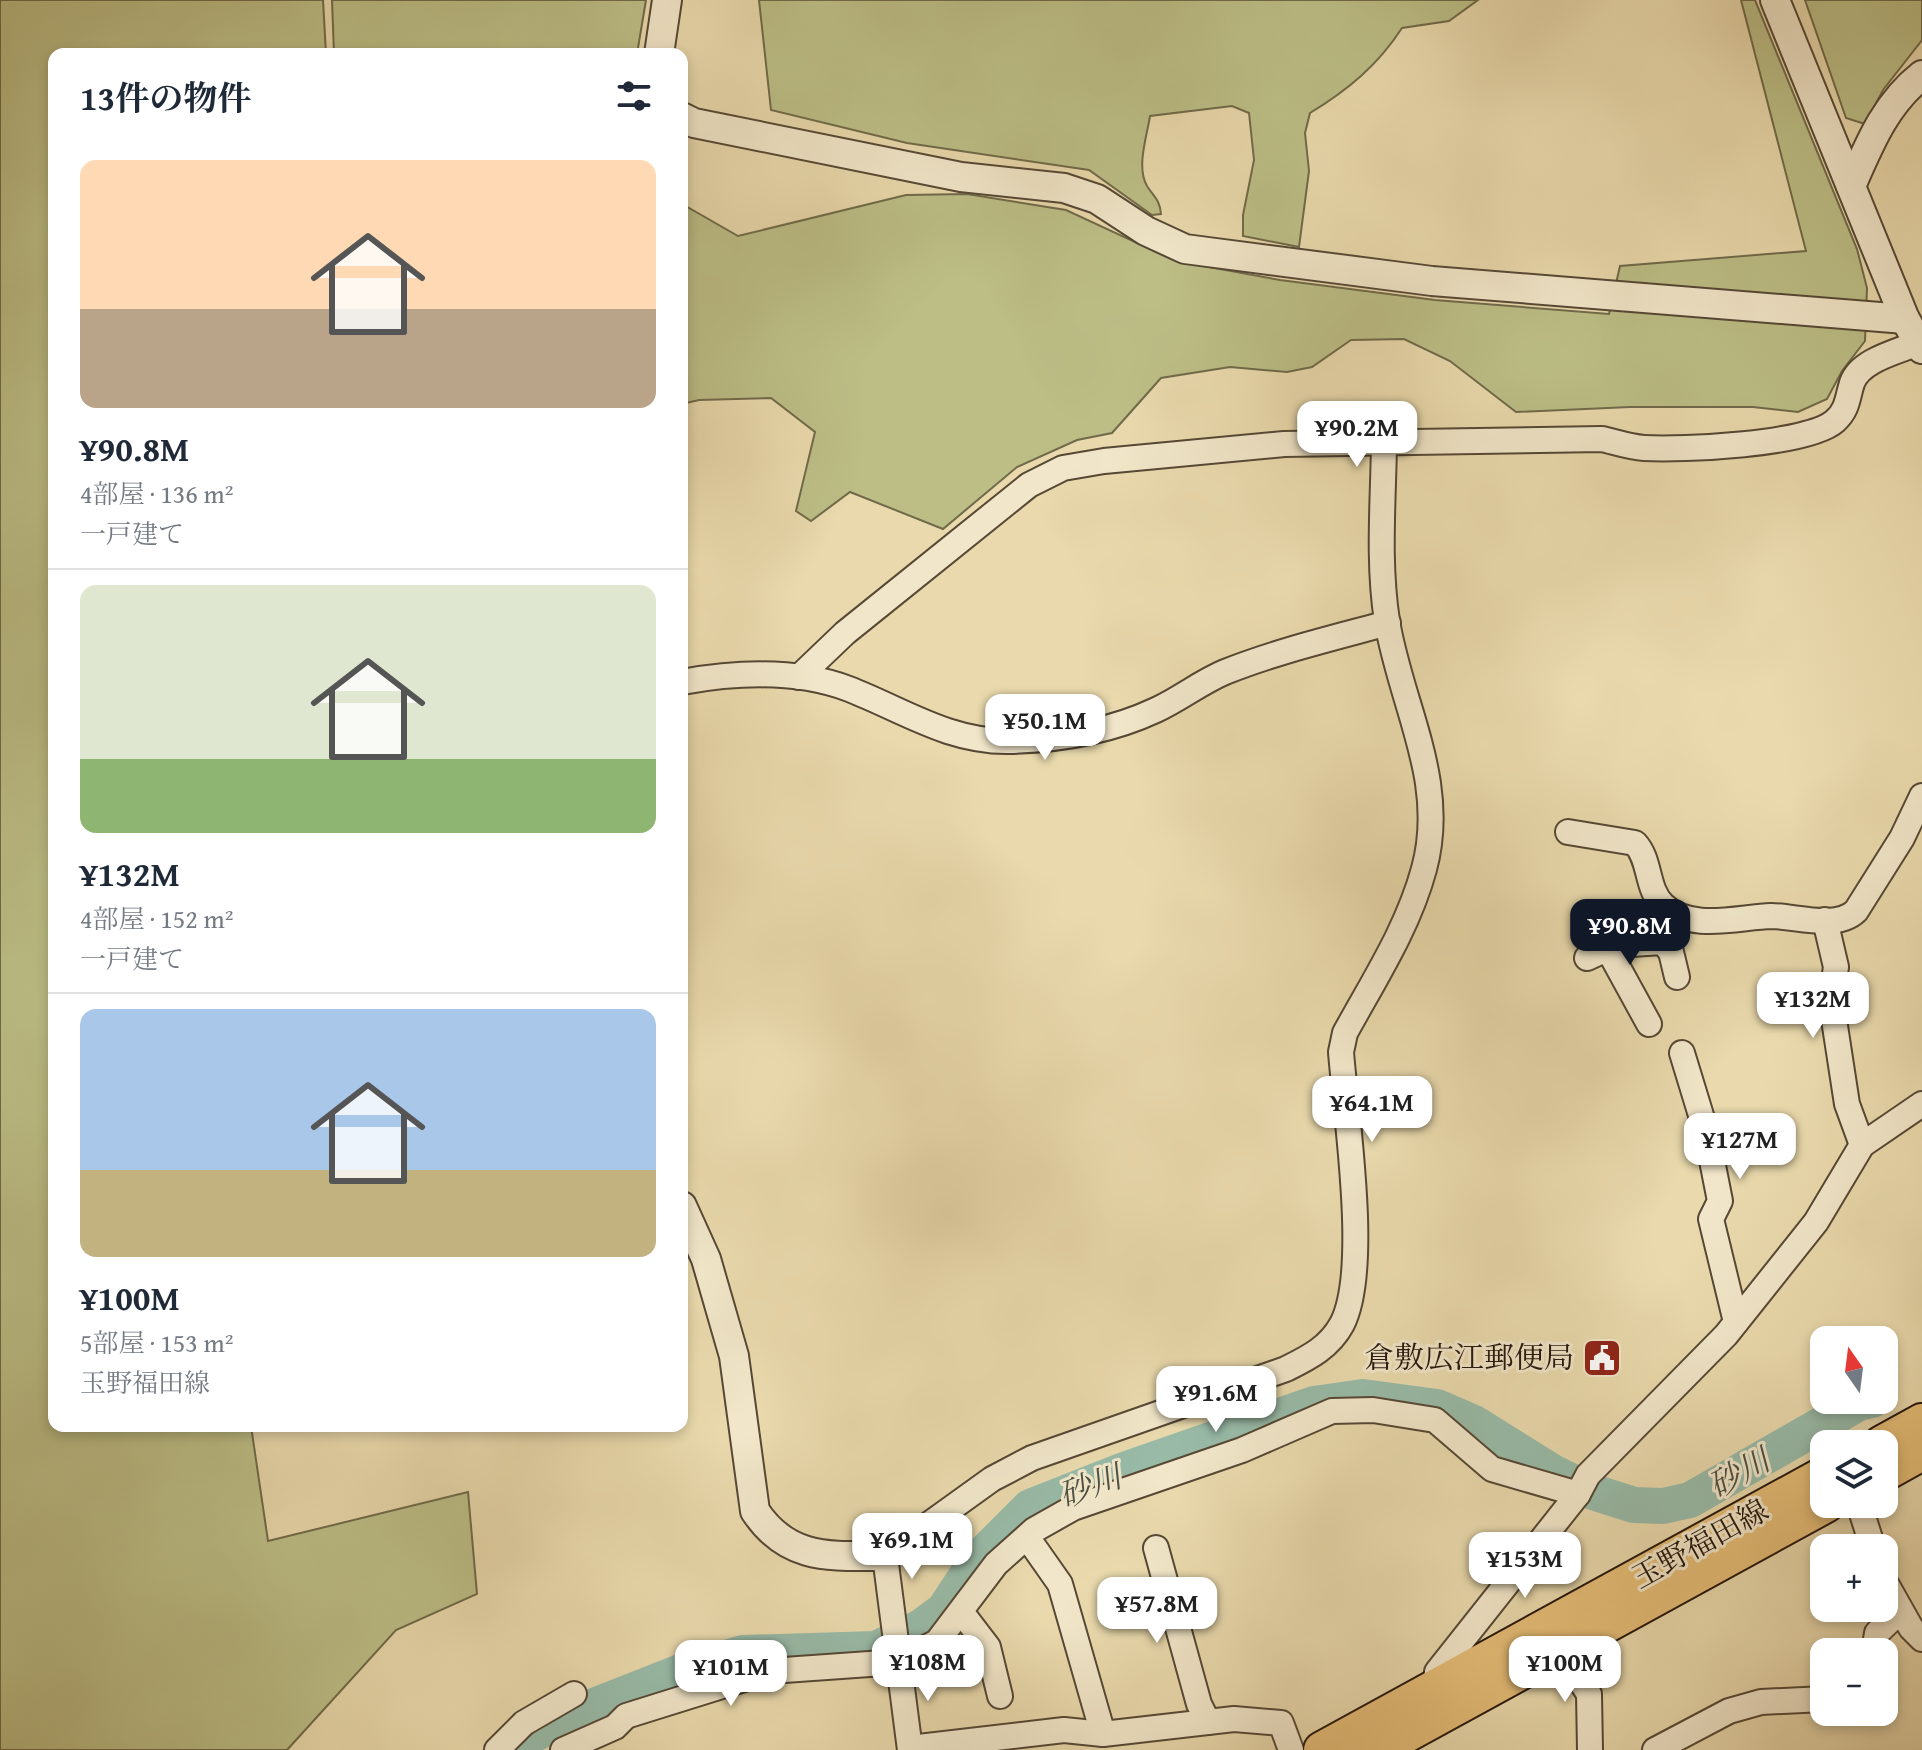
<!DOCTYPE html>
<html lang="ja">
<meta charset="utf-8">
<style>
:root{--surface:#fff;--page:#f6f6f7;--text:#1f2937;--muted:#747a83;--line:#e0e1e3;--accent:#111827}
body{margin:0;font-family:"Gentium Book Plus","Noto Serif JP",serif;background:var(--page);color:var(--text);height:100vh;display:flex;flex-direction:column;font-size:30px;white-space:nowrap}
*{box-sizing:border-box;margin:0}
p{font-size:26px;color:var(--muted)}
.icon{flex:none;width:44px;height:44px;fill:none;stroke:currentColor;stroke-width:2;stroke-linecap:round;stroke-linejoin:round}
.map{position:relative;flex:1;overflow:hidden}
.details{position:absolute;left:48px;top:48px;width:640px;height:1384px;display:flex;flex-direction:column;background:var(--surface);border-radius:16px;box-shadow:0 4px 12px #0003}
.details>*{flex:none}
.needle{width:52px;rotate:346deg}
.fabs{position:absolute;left:1810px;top:1326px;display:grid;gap:16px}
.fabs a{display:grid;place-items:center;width:88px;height:88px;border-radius:16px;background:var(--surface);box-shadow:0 4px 12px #0003;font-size:40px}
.price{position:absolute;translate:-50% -68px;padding:0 18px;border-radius:16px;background:#fff;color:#222;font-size:26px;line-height:52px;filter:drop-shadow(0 2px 4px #0008)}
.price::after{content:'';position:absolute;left:50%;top:48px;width:24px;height:18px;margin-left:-12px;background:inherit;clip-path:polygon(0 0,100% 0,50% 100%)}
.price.current{background:var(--accent);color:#fff}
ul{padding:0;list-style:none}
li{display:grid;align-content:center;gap:16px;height:424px;padding:0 32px}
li+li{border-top:2px solid var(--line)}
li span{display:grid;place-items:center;height:248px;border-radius:16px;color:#555}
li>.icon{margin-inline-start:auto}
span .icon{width:144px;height:144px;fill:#fffc;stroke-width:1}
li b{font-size:34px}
h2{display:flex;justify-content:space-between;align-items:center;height:96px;padding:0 32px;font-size:34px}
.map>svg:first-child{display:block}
.green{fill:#bcbe86;stroke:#706a4a;stroke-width:2}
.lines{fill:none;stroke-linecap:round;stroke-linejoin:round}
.river{stroke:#98baa7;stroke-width:36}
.minor-casing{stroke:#564835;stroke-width:28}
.tertiary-casing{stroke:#564835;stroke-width:32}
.primary-casing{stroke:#25170d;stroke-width:40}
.minor{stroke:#f1e6c9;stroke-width:24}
.tertiary{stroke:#f1e6c9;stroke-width:28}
.primary{stroke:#e4bc76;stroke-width:36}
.labels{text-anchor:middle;stroke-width:6;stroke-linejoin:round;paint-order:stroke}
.poi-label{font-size:30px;fill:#25170d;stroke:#f1e6c9;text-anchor:end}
.street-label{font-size:30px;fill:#25170d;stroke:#f1e6c9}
.water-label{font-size:32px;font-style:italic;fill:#4d5043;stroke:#f1e6c9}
</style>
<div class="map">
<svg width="1922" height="1750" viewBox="0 0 1922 1750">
<rect width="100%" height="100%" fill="#e9d9ac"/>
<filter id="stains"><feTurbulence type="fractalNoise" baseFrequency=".0025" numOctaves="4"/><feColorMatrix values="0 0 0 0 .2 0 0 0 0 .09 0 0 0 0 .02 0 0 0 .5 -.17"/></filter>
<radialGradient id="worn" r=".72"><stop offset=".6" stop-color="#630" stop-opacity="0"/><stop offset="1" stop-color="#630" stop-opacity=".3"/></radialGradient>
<g class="green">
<path d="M0,0H323L326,54H54V1426H251L268,1541L468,1492L477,1594L396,1630L287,1750H0Z"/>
<path d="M332,0H646L637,54H334Z"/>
<path d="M759,0H1478L1449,21L1402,28C1378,65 1348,90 1310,113L1305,133L1309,171L1299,247L1243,236V215L1254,160L1249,113L1232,106L1150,116C1147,136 1136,167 1147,186C1154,197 1160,200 1161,214L1152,215L1089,170L907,143L771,110Z"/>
<path d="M1741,0H1755L1857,249L1867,288L1865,341L1842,371L1827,399L1798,412L1753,407H1630L1516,412L1450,361L1404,339L1351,340L1312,367L1287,372L1230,367L1161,378L1112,433L1077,440L1017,467L943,529L850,492L811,521L796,511L815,432L771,398L699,400L682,404V204L738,236L906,195L967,194L1066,210L1176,261L1280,280L1435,300L1609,314L1620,266L1806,251Z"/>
<path d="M1805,0H1922V40L1883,90L1865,124L1846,118Z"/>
</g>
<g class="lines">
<path class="river" d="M519,1750L531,1736L566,1717L688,1669L743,1653L876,1649L921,1627L944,1610L976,1561L1030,1507L1124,1470L1314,1404L1363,1397L1437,1407L1474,1423L1554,1473L1593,1492L1634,1505L1663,1506L1690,1500L1859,1403L1872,1400"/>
<defs>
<g id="minor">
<path d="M799,677L845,633L1029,485L1063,468L1104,461L1284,444L1602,439C1615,442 1630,447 1644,448C1682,450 1808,445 1835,421C1848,409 1847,399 1852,383C1860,360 1897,352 1918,343"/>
<path d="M682,682C737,672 796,669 849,689C903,710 949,742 1009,741C1059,740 1111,731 1156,710C1180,699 1201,682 1225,672C1278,651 1333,638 1388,623"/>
<path d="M1568,832L1635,843C1651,860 1646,889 1663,905C1690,932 1738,917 1771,916C1796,916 1836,930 1856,911L1902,838L1922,796"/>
<path d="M1825,920L1836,967L1831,1000L1847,1104L1862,1145"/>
<path d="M1609,951L1649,1024"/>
<path d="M1587,958L1615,945L1663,942L1671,952L1677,977"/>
<path d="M1682,1053L1707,1135L1720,1201L1711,1219L1736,1322"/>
<path d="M1859,1504L1873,1548"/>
<path d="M1027,1537L1060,1584L1103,1734"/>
<path d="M1156,1548L1199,1704L1208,1722"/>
<path d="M1884,1580L1911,1628L1922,1639"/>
<path d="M962,1613L988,1647L1000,1696"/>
<path d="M1561,1651L1589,1694L1590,1750"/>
<path d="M1874,1652L1877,1633L1900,1611"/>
<path d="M1435,1689L1437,1672L1578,1494L1588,1475L1726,1335L1816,1222L1862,1145L1922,1104"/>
<path d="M910,1748L1064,1730L1103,1734L1234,1719L1281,1723L1291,1750"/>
<path d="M497,1750L524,1723L574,1694"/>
<path d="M563,1750L615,1727L626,1716L770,1671L898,1662L937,1642L996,1564L1034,1530L1073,1508L1242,1450L1332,1411L1373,1410L1435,1420L1492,1469L1578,1494"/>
<path d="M910,1750L885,1556L992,1479L1032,1458L1286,1369C1308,1358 1329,1348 1342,1324C1370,1270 1346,1117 1341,1052L1345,1033C1374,980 1408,928 1424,869C1448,781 1401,706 1387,621C1378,563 1383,504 1384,445"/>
<path d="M1655,1750L1729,1711L1761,1702L1824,1699"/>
</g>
<g id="tertiary">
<path d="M1775,0L1905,319L1922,349"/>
<path d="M659,54L667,0"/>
<path d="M682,117L694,123L961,177L1064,188L1097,199L1146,231L1185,249L1432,281L1905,319"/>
<path d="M1851,186C1869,145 1885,104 1922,75"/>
<path d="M682,1206L706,1259L734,1356L755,1511C788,1561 831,1556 885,1556"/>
</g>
<g id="primary">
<path d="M1882,1444L1922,1422"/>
<path d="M1884,1473L1922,1452"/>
<path d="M1322,1750L1824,1475"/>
<path d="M1377,1750L1826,1504"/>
</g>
</defs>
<use href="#minor" class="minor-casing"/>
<use href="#tertiary" class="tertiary-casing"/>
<use href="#primary" class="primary-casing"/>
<use href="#minor" class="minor"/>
<use href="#tertiary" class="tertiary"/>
<use href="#primary" class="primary"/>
</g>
<defs>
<symbol id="civic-square" viewBox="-11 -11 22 22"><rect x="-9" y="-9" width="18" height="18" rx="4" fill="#8f2418" stroke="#f1e6c9"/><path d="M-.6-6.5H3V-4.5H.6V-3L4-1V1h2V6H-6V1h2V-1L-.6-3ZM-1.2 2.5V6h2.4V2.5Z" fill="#fff"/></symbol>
</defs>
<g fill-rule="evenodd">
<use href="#civic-square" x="1580" y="1336" width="44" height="44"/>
</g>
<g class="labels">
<g class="poi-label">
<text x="1574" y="1368">倉敷広江郵便局</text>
</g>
<g class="street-label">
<text transform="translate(1700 1544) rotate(-29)" y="10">玉野福田線</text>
</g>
<g class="water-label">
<text transform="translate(1739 1473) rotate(-29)" y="11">砂川</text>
<text transform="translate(1090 1486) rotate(-20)" y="11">砂川</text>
</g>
</g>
<rect width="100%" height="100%" filter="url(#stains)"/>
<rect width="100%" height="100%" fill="url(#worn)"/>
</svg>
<div class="fabs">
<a><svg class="needle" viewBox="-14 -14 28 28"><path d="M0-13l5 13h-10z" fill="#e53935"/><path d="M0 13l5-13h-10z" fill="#747a83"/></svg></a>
<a><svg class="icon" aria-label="layers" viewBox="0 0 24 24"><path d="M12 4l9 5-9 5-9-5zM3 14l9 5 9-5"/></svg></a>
<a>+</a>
<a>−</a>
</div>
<b class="price" style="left:1357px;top:469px">¥90.2M</b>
<b class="price" style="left:1045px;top:762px">¥50.1M</b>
<b class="price current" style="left:1630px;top:967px">¥90.8M</b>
<b class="price" style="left:1813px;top:1040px">¥132M</b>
<b class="price" style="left:1372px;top:1144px">¥64.1M</b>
<b class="price" style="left:1740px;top:1181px">¥127M</b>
<b class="price" style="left:1216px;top:1434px">¥91.6M</b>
<b class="price" style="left:912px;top:1581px">¥69.1M</b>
<b class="price" style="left:1525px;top:1600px">¥153M</b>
<b class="price" style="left:1157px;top:1645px">¥57.8M</b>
<b class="price" style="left:928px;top:1703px">¥108M</b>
<b class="price" style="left:1565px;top:1704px">¥100M</b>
<b class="price" style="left:731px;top:1708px">¥101M</b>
<section class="details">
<h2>13件の物件<svg class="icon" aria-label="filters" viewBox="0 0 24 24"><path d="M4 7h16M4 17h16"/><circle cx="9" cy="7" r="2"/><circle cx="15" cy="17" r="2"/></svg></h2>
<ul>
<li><span style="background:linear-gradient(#ffd9b3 60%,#b9a48a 0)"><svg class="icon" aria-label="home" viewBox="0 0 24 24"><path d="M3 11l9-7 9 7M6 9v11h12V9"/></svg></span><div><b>¥90.8M</b><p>4部屋 · 136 m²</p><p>一戸建て</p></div></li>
<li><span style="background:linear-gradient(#dfe7d0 70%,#8fb573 0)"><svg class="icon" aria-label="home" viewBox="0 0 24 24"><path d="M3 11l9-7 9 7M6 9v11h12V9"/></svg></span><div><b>¥132M</b><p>4部屋 · 152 m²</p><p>一戸建て</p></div></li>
<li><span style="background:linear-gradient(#a9c7e8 65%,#c2b280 0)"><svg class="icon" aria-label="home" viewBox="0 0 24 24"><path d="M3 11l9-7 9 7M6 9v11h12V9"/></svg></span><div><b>¥100M</b><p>5部屋 · 153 m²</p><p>玉野福田線</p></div></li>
</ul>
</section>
</div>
